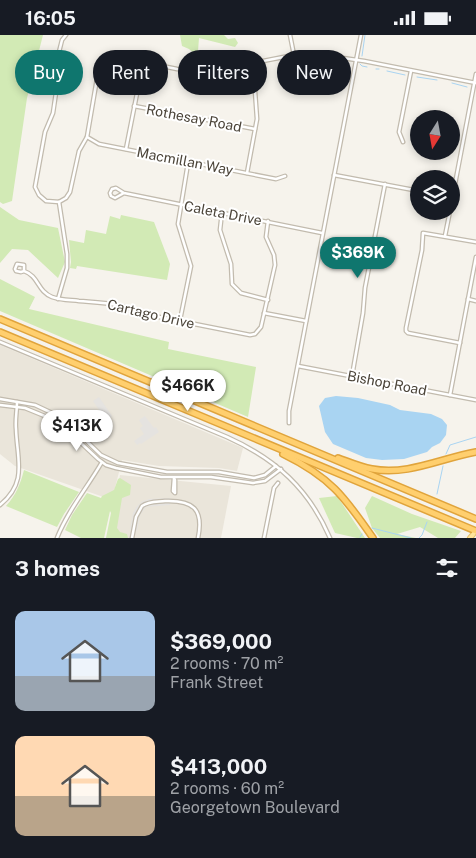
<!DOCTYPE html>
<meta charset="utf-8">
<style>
:root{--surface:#171b24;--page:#20242c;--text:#f1f3f6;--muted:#9ea1a6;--accent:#0f766e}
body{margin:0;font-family:"Public Sans",sans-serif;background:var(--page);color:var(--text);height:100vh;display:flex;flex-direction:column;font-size:19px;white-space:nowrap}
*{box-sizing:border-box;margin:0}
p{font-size:16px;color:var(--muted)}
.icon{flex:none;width:28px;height:28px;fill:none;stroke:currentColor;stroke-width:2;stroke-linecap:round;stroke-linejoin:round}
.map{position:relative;height:503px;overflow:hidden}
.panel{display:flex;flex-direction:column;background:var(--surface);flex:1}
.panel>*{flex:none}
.guide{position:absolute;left:15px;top:15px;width:446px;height:45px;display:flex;gap:10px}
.needle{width:32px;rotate:191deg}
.tools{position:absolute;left:410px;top:75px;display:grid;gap:10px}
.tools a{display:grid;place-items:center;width:50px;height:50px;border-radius:50%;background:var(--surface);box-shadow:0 2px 8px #0003;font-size:25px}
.price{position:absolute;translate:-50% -42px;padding:0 11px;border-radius:18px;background:#fff;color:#222;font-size:16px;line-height:32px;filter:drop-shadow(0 1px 2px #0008)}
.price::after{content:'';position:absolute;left:50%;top:30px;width:15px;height:11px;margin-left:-8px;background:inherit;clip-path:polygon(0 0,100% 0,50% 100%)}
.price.selected{background:var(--accent);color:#fff}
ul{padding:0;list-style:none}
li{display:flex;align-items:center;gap:15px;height:125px;padding:0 15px}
li span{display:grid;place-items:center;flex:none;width:140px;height:100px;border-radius:10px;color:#555}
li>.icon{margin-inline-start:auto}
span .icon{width:60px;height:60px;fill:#fffc;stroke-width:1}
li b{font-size:21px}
h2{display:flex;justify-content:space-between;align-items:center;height:60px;padding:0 15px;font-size:21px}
.pill{padding:0 18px;border-radius:22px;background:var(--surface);box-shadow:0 2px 8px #0003;font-size:18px;line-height:45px}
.pill.selected{background:var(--accent);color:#fff}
.status{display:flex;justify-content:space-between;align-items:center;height:35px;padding:0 25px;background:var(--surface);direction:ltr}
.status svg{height:14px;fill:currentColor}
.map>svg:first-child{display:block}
.residential{fill:#eae5da}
.green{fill:#d2eab5}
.parking{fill:#e5e3e0}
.water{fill:#a9d4f2}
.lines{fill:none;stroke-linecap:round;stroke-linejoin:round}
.stream{stroke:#a9d4f2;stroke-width:1}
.minor-casing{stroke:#c2bbae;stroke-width:5}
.tertiary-casing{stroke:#c2bbae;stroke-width:5}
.primary-casing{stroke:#e6c16a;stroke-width:6}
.motorway-casing{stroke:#e0a43c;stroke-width:8}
.minor{stroke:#fff;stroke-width:2.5}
.tertiary{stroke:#fff;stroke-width:2.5}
.primary{stroke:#ffe39c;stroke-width:4}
.motorway{stroke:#ffcf6e;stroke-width:5}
.labels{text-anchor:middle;stroke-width:4;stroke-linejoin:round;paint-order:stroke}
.street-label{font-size:14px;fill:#4b4439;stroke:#fff}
</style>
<div class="status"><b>16:05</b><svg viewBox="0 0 49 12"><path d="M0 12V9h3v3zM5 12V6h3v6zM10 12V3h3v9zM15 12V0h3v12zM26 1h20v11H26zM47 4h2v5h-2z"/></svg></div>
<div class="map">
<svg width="476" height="503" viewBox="0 0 476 503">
<rect width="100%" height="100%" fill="#f6f3ec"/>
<g class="residential">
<path d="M0,310L243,413L237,436L219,433L159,431L122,425L112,465L15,431L0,419Z"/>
<path d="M120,440L231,451L221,503H108Z"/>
</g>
<g class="green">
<path d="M0,0H43L27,63L12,166L3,169L0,167Z"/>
<path d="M180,0H224L228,4L235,3L238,8L235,12L199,3L198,16L196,20L189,14L182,11Z"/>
<path d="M0,172L19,185L58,193L65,227L58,243L28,215L12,214L0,228Z"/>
<path d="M121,180L154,187L170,229L167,245L77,231L76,234L70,233L71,227L69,205L84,208L86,195L106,199L110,181L120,184Z"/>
<path d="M0,244L35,262L29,274L169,307L168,314L256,332L248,382L0,276Z"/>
<path d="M24,435L79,457L64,479L57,492L6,471C16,460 20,450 24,435Z"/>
<path d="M120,443L131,450L130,460L122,463L117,493L120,497L127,499L128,503H106L111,478L110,476L104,503H81L65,495L72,480L87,458L101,463L102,461L114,455L118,444Z"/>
<path d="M337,461L365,503H357L335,498L319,463Z"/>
<path d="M372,461L412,479L461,496L455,503H438L420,492L397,499L416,503H380L372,493L365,473Z"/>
</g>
<g class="parking">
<path d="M99,362L112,381L110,383L111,385L88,401L83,396L104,382L93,366Z"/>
<path d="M145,381L154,393L156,392L159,397L141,409L140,408L137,410L134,406L144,399L140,393L143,391L139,385Z"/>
<path d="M170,463V470L146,472L140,480L137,496L130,495L133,478L137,471L143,466L149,464Z"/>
</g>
<path class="water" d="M336,361L358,363L390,370L400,375L431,379L442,384L447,390L446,400L440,408L432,412L427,417L404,424L382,425L366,423L333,409L325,397L319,371L325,363Z"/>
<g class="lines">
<g class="stream">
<path d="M362,21L365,0"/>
<path d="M360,29L362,31L367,32"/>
<path d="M376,34H379"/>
<path d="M387,36L405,40"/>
<path d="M417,42L437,45"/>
<path d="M452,48L467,52"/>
<path d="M446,419L450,410L476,402"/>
<path d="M437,459L443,431"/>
<path d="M372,493L411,503"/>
<path d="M360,502L362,499"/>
<path d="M419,503L422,500L427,487"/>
</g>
<defs>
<g id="minor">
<path d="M290,0L294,20"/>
<path d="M297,51L301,19"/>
<path d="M134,71L255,94"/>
<path d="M87,102L99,109L276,144L285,141"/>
<path d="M403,107L399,97L411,36"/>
<path d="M126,114L143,28"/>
<path d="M247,138L257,84L253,28"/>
<path d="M334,140L419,156"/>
<path d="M124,158L115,163L111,161L110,158L112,154L116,153L124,158L322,198"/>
<path d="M59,167L66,163L70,157L79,116L87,102L99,32L106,22L122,23L177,34L211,36L294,20L314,19L364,26L476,48"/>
<path d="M59,167L46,166L39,160L35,152L45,97L53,78L58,44V21L62,5L66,0"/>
<path d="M451,170L476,39"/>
<path d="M222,177L220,195L231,229L232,249L241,258L268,265"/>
<path d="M445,201L450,176"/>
<path d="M24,236V230L17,229L15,234L16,236L21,237L24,236C39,241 37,256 52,262C60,265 70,265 79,266C102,268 123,268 144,279L250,300L255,299L261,292L275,230L274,220L266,202L268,186"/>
<path d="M58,264L67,233V219L59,167"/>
<path d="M468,264L476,266"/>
<path d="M264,278L306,286"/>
<path d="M180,285L191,231L178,189L188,128"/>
<path d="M460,308L408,298L406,296V293L422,215L423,198L476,207"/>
<path d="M298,331L476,365"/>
<path d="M352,341L363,278L365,253L385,149"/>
<path d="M450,360L476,222"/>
<path d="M0,364L35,370L52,378L71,391L101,420L118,428L167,437H219L254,443L265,440L276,431"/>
<path d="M0,370L25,373L52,384L65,393L98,424L106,430L116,433L161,442H211L253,448L265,446L281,434"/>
<path d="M289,388V376L361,0"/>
<path d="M174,443L175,445V458L173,456Z"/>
<path d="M0,470C28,447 17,425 16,394C15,385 17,376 17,367"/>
<path d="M57,503C68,475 87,453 102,427"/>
<path d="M132,503L136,482L142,471C149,466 157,467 165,466C193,465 204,474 198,503"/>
<path d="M264,503L274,453L278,448"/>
</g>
<path id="tertiary" d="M0,307L227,402C276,424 309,454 330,503"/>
<path id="primary" d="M470,503L476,496"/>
<g id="motorway">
<path d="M0,284L476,484"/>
<path d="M0,297L476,496"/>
<path d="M283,419C330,442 344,461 373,503"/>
<path d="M338,423C349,427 360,432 372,434C407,441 442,423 476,417"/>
</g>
</defs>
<use href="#minor" class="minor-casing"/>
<use href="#tertiary" class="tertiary-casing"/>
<use href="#primary" class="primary-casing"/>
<use href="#motorway" class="motorway-casing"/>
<use href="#minor" class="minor"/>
<use href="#tertiary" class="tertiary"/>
<use href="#primary" class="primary"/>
<use href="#motorway" class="motorway"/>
</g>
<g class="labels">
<g class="street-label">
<text transform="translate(194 83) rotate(11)" y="5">Rothesay Road</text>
<text transform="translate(185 126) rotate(11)" y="5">Macmillan Way</text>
<text transform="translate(223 178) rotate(11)" y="5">Caleta Drive</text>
<text transform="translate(151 279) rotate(13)" y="5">Cartago Drive</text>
<text transform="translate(387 348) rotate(11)" y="5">Bishop Road</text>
</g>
</g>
</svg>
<div class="tools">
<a><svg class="needle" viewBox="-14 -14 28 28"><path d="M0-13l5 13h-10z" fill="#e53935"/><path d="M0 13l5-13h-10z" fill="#9ea1a6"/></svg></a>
<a><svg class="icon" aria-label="layers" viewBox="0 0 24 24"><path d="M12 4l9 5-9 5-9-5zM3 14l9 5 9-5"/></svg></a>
</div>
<b class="price selected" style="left:358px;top:244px">$369K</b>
<b class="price" style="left:188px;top:377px">$466K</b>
<b class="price" style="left:77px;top:417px">$413K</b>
<div class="guide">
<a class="pill selected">Buy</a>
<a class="pill">Rent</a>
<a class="pill">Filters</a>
<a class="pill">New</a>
</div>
</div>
<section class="panel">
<h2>3 homes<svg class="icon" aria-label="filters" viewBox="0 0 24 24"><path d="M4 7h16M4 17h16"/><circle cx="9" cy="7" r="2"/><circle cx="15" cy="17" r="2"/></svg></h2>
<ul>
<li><span style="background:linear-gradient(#a9c7e8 65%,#9aa5b1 0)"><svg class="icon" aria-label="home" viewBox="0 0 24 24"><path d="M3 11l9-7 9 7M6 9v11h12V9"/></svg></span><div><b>$369,000</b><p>2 rooms · 70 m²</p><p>Frank Street</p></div></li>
<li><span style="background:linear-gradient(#ffd9b3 60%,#b9a48a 0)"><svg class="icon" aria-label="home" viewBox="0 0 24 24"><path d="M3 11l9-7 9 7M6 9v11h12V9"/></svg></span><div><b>$413,000</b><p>2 rooms · 60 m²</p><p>Georgetown Boulevard</p></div></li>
</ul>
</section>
